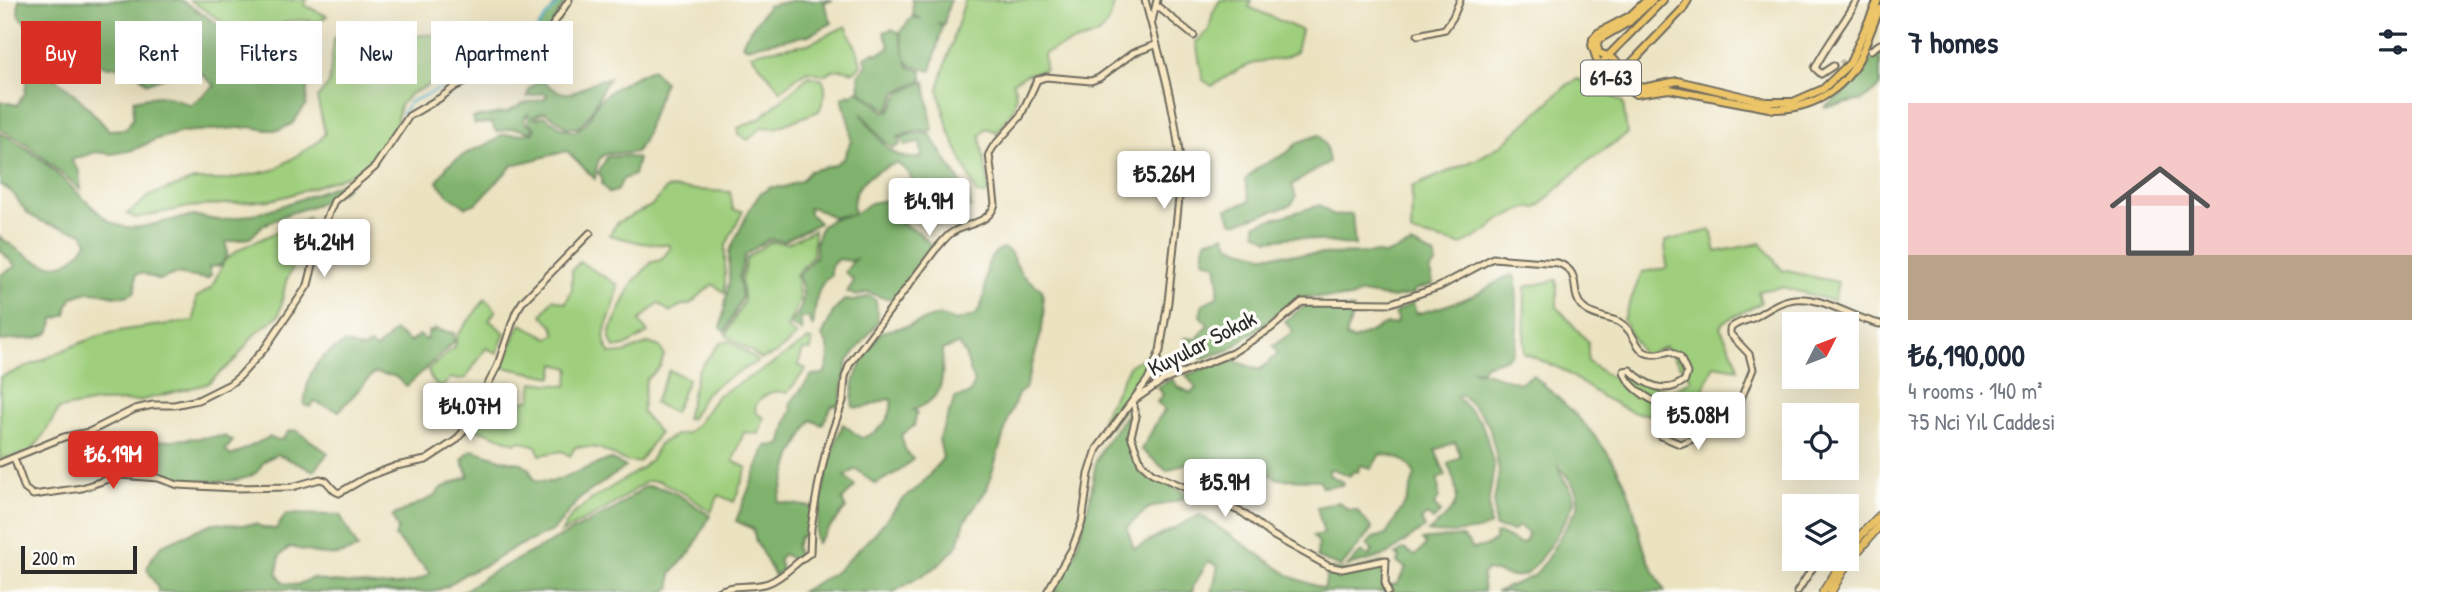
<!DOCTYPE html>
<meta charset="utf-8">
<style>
:root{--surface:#fff;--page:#f6f6f7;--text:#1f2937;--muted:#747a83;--line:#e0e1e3;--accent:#d93025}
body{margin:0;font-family:"Patrick Hand",sans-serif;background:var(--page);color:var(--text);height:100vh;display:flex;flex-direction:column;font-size:26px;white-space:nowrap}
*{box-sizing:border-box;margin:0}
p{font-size:23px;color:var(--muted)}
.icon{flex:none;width:38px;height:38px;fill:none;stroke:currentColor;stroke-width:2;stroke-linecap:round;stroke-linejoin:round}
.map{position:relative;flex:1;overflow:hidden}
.details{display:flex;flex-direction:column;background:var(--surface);width:560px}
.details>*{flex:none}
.hud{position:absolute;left:21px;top:21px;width:665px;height:63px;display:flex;gap:14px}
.needle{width:46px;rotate:48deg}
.buttons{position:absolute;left:1782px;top:312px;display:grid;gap:14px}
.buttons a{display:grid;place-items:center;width:77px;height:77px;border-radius:0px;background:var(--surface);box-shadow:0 7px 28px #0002;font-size:35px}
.scale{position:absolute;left:21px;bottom:18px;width:116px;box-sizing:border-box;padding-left:7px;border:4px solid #2b2b2b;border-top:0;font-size:19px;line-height:24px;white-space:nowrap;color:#2b2b2b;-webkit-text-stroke:5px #fdfcf7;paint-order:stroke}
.price{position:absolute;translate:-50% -60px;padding:0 16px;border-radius:7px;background:#fff;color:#222;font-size:23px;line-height:46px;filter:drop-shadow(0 2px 4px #0008)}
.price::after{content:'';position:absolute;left:50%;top:42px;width:21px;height:16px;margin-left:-10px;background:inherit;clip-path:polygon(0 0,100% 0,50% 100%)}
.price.current{background:var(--accent);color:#fff}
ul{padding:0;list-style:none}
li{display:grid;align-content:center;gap:14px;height:371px;padding:0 28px}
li+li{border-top:2px solid var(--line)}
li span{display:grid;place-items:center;height:217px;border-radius:0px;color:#555}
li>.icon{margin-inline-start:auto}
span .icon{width:126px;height:126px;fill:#fffc;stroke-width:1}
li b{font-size:30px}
h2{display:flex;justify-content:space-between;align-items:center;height:84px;padding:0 28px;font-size:30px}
.tag{padding:0 24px;border-radius:0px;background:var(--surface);box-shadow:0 7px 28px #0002;font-size:24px;line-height:63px}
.tag.current{background:var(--accent);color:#fff}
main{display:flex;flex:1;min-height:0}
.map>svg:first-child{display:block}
.green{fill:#9fcf7d;stroke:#657d54;stroke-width:2}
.forest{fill:#7fb26c;stroke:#556e4c;stroke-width:2;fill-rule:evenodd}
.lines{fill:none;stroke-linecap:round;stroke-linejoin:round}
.stream{stroke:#50b2cf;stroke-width:2}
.secondary-tunnel{stroke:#c5bda2;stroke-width:5;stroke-dasharray:5 2.5;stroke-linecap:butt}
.secondary-casing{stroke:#6e6b5f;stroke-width:9}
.primary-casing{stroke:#6e6b5f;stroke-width:10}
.highway-casing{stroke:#6e6b5f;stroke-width:10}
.secondary{stroke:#f8e8c3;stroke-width:5}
.primary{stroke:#edc569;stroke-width:6}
.highway{stroke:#edc569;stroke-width:7}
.labels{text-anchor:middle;stroke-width:7;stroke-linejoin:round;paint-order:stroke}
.shield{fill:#fdfcf7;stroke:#6a6a68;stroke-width:2}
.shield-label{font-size:21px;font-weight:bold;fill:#2b2b2b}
.street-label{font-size:23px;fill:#2b2b2b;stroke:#fdfcf7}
</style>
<main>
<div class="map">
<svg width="1880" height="592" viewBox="0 0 1880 592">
<rect width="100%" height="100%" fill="#fdfcf7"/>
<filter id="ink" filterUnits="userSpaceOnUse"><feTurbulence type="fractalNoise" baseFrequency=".0143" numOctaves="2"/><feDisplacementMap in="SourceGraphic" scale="14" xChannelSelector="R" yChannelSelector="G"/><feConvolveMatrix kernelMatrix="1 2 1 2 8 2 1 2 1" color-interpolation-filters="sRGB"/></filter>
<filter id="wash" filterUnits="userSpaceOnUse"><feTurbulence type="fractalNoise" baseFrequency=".00686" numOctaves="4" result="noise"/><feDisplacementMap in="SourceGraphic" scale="28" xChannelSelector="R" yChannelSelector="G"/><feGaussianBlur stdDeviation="1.57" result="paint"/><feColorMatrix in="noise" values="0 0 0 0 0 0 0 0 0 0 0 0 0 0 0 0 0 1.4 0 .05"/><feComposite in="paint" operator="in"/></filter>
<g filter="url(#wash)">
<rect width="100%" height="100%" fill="#ebe2c0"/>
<g class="green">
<path d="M190,0H307L304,5L327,16L318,22C288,16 277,25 254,43Z"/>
<path d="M965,0H1115C1107,34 1102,35 1071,43C1061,46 1053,50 1044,54L1045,69L1025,75L1013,82C1021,105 1011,112 998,132L986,128L980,136L989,188L986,195L977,194L949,131L938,89Z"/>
<path d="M1220,0H1251L1249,7L1301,30L1296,52C1283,61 1273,59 1258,62C1241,67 1226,77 1212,86L1203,80L1196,42L1209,30L1213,12Z"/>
<path d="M846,26L858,52L861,65L854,72C843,69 835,67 825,75L808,71L797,77L781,91L751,54L762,51L808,44Z"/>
<path d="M340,31L363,33L365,53L370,70L384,68L394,42L414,36L470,32L478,46L456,55L454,68L440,80L410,94L400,105L396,124L371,161L355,173L287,196L270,200L189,207L136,218L127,214L151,195L194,180H225L274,170L318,142L325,133L317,98L329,84L334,39Z"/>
<path d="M809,76L823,80C828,91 824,99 819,111L775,128L762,127L748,140L738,134V128L759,119Z"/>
<path d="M1578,79L1623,102L1627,134L1585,163L1537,208H1526L1498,221L1487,231L1462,245L1411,233L1412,187L1475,160L1503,144L1567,85Z"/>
<path d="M667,188L730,192L733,210L743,211L725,247V293L713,284L690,304L680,306L670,312L658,303L639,321L648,333L625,346L614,348L610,339V331L633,282L652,262L661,260L670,249V245L641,243L609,235L618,222L651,206Z"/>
<path d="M308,218L299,256L286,281L279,315L254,335L236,359L207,384L139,401L96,402L59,409L41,439L29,453L0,459V377C33,367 63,348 96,337C122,328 165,325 194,321L196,298L212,287L224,261L241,248Z"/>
<path d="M814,230L813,255L796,275L800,299L787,328L797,335L777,353L762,359L726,335L744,301L741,280L747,258L769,242L788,243Z"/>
<path d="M1711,230L1716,252L1761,243L1782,270L1838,282L1834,301L1782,287L1758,291L1761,303L1723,322L1720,327L1736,359L1738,369L1714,365L1692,417L1686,420L1632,412L1604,398L1561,369L1524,353L1525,287L1557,280V307L1588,342V362L1610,377L1631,375L1670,392L1692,380L1665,347L1643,356L1623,320L1642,272L1667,268L1665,241Z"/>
<path d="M580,262L618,285C617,293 616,300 613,308C607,326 598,337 611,354L624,353L649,343L660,347L664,355L660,367L646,380L642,412L659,433L639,462C625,464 617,456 605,451C596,446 585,447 575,447L570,456L562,451L540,455L536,446L521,441L515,443L472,427L481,411L495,409L531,399L533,382L567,386L570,368L555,364L553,377L502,367L519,326L521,324L549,338L556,334L552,325L542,315L553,299L566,303L572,289V270Z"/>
<path d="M485,299L496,310L489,320L505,333L497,353L486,348L466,378L459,380L451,378L440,389L431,378L428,370L455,347L457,336Z"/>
<path d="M809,339L812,341L811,350H803L798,365L806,369L787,393C774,389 765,393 756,404L755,412L764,418L759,434L744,432L733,461L747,468L734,502L719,495L711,512L687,495L659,481H647L608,508L561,533L572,515L591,500L642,468L652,458L659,444L676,435L687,433L697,424L717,396L769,366Z"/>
<path d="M730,341L758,361L718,384L705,394L691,418L686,419L698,370L721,342Z"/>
<path d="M1157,350L1146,377L1111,426L1107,428L1101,423L1103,416L1130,365Z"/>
<path d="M669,370L688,379L674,413L654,403Z"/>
</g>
<g class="forest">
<path d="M19,0H181L219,25L280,61L303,48L313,50L309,66L306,105L292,124L279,130H267L251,127L182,132L157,139L133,150L112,154L96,152L71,160L79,171L81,190L27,144L0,129V101L17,105L25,93L28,70C62,72 86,107 109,130L126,129L133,118L134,100C158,94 168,94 190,105L215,86L194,67L147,83L129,65L108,67L97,63L93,49L68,34L55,48C39,43 28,27 18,14Z"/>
<path d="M559,0H567L549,29L521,63L509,70L473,76L451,86L449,83L470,69L511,56L523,47Z"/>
<path d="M795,0H833L824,3L832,23L809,35L746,47L742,45L746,36L768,6Z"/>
<path d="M912,0H950L944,24L937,23L943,25L931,71L910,65L905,58L909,67L922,71V80L897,92L888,110L860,91L859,73L867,66L865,57L874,52L877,54L890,48L884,32L892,29L899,33L905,56L900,32L912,17L922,19L913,15Z"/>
<path d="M1880,52V86L1863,100L1824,108L1852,87L1873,58Z"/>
<path d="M652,69L664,82L643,141L636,152C611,157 597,143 595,179L567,151L513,165L477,203L466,207L449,196L437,182L448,165L467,153L494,141L502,135L534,133L535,127L529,123L528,114L524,118L526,124L533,127L532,132L514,128L496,132L492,123L475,124L472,118L507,112L523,104L545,99L547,95L543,93L527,97C528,89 534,83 541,80C577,109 575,82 609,78C598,94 592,119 576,128L567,127L545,112L533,117L536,119L544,116L561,127L574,132C597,119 589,109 602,98C616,86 635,76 652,69Z"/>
<path d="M925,81L933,131L921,130L898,136L900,145L893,148L884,141L861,113C876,135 892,165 922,157L920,142L905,145L900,137L921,133L930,134L967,193L971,207L959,209L943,195L930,209L900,223L917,231L933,247L894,299L880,297L868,292L856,296L847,292L854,281L845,272L855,259L850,261L838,259L831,266V275C814,286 816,309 813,327L808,317L800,318L802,332L790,324C804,308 807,295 798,276L816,256V241L821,227L832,219L854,214L833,217L814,208H808L810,214L819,223L784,241L769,239L745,255L739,278L742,298L725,332L721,328L729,283V252L751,207L760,194L771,187H784L801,181L810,171L834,165L844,158L851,141L850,127L842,98L849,94L851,96L858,90L884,111L889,112L900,93ZM897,163L909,173L914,186L906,196L871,203L854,214C848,185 873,171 897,163Z"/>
<path d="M0,133C41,151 70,189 104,217C129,238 154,222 181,218C186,218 192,216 197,216C206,217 212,221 223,220C267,214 308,196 350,180L352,181L343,191L316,205L287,214L262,226L250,238L226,242L227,255L221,265L209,267L211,275L207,279L175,274L159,280L142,273L136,274L135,291C122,303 106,291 90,292C85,292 78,296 73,297L68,305L66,315L54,319L49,333L37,338L0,341V275L16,266L0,250V237C31,259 60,285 87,242L83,233C66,228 41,225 28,213C17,203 16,191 0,185Z"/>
<path d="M1319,135L1326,146L1329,162L1292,185L1296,197L1291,205L1236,223L1231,221L1227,209L1250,201L1245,180L1257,168L1287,153L1298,142Z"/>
<path d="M626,156L638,159L634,175L623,179L617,191L609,193L602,184V177L598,173L607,157Z"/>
<path d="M1320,205L1334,216L1352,214L1355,246L1295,237L1268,240L1256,232V224Z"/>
<path d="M1225,235L1230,246L1263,255L1381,253L1382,256L1412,244L1434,255L1436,264L1430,270L1433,284L1414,290V294L1393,298L1361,293L1351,298L1301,297L1229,350L1202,359L1185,338L1197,339L1208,324L1200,316L1203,304L1217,297L1219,284L1216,264L1203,260L1205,241Z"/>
<path d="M1003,248L1010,252L1022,275L1042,290L1044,314L1041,334L1025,389L1018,394L1009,417L987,489L965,521L958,545L939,565L894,592H801L837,571L876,532L902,500L921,485L943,458L939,439L955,398L970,394L974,382L965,354L958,344L942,350C943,381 945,398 913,410L917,412L914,426L901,435L905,449L913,459L898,472L875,484L856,469L845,476L855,486L842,500L846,508L817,543L815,537C821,498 827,460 843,424L861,438C878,433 894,419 891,399C874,401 871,410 853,407C849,377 865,356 881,332L908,326L939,315L956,321L976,315C979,310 982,305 983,300C988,281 981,257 1003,248Z"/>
<path d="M1513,275L1516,280C1516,296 1521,343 1511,354C1505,361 1493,362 1485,365L1482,370H1469L1488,373L1519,383L1533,375C1568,406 1603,438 1624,481C1634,503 1637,526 1644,548C1648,563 1658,578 1665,592H1496L1534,576L1545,562L1578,507C1581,490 1568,478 1558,466C1560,478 1574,490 1574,499C1574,511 1535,571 1524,575C1514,579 1497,572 1487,570L1482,574L1484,592H1391L1388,586L1397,584L1406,568L1397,562L1399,557L1396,555L1404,549L1415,556L1426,545L1422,540C1425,539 1459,536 1461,537C1466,538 1470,545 1473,549L1489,545L1495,540V534L1499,533L1520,544L1526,541L1528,533L1519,526L1513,531L1495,527L1494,502L1499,472L1497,458L1489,426L1481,414L1462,395L1456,396L1481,422L1486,435L1494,467L1489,499L1490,526C1480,532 1440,535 1428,532C1459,507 1463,502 1448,464L1461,456L1455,442L1435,450L1446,476L1438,478L1439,498L1434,505L1441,512L1433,520L1427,515L1421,520L1425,527L1387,555L1348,566L1361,552L1368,556L1373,551L1367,545L1373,538L1386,535L1407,500L1415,475C1409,460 1395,455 1380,454L1371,469L1362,465L1359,467L1358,472L1353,471L1350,476L1333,469L1329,470V475L1343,482L1342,485L1322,487L1320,480L1278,479L1270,474L1262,485L1252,481L1253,469L1241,462L1237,464L1234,474L1217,467L1214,472L1191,461L1167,471L1141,449C1152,435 1153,424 1165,410L1157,402L1163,394L1157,387L1172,379L1178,387L1191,393L1196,388L1186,375L1230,359L1259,370L1278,354L1273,346L1293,332L1285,321L1306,305L1354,309L1346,337L1354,340L1386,324H1395L1398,319L1395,313L1413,302L1416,314C1436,309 1455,303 1474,295C1488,289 1499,278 1513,275Z"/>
<path d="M869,296L876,301L878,322L848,361L839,405L832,406L822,425L811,420L792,456L778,502L812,507L807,534L800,537L796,546L798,557L793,560L784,554L779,558L782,570L775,576L756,542L753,529L736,521L766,446L781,445C785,433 785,421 792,410L790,404L812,375L824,374C830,360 832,348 822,336L833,312L844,300L855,301Z"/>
<path d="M434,329L454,333V342L407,386L394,376L374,373L339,411L314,402L310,407L304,405C309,370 313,360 345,343L362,349L370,345L376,349L395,331L410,342L419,335L426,340L429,331L433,332Z"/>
<path d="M1130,410L1133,418L1128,437L1139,466L1150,476L1190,495L1188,498L1149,508L1127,527L1134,549L1200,515L1292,577L1324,589L1328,569L1351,571L1382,562L1385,564L1383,587L1386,592H1212L1218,566L1208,561L1193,587V592H1053L1075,554L1090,499L1096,461L1103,447Z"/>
<path d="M296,430L328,453L314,471L277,454C272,457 266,459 263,463C261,465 259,470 257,472C232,492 162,474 132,471L128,467L152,464L155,460C139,446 122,449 102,453L108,449L133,443L224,436L233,441L225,450L231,456L269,437L276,440L283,439L288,432Z"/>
<path d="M471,450C490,454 502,462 522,463L529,469L535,481L552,482L610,459L626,467L580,498L554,530L512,549L488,564L465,574L448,586L433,592H308L250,586L206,592H158V588L147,569L151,559L162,545L213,523L241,525L256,524L263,528L276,529L286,514L340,515L358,548C327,562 321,553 290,547L280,555L277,573L284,583L297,585L312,578C323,582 332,582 345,583C374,584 405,592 430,573L395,537L398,529L392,516L435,496L441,488L469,476L462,460Z"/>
<path d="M646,486C670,486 691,502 710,516L692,550L671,574V587L665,592H462L489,574L613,510Z"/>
<path d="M1339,502L1348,510H1357L1372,529L1341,567L1317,558L1318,542L1313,536L1324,534L1317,507Z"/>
</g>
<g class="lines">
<path class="stream" d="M402,114L410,102L442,88L467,68L505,62L529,42L544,19L562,0"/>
</g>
</g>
<g filter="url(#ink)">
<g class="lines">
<path class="secondary-tunnel" d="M1833,66L1871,50"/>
<defs>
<g id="secondary">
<path d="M1157,6L1194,36"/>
<path d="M1152,21L1157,0"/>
<path d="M1418,35L1445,29L1453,17L1460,0"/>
<path d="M1871,50L1880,44"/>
<path d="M1833,66L1821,74L1815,68C1827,44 1844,24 1857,0"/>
<path d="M1133,401L1162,381L1232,353L1270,329L1302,302L1391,303L1439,287L1493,258L1558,263C1584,273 1568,292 1583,308C1593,317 1608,317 1619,322C1642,335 1631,364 1670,351L1680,357L1687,373L1685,380C1666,396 1645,385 1630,370L1624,371C1628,389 1661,408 1679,410C1687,411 1694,406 1701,406L1704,409C1697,440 1673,422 1656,428L1661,436L1680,444L1721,428L1734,416L1753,369L1749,354L1730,334V329C1737,321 1746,322 1755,317C1766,311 1777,302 1789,300C1820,293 1850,318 1880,324"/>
<path d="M1133,401L1136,417L1131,436L1141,463L1152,473L1243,513L1272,535L1328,566L1342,569L1386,560L1385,582L1388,592"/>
<path d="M14,458L25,489L33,495L82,488L120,475L158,478L178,485L234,488L292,487L320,479L326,481L335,491L339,493L367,477L396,466L426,460L455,441L463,432L497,367L516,312L523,301L590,233"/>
<path d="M0,463L64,437L89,432L135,409L153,405H174L198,400L230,384L240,376L265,348L308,285L322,229L334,201L375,167L409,116L440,98L456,86L480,76L512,71L523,63L547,34L569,0"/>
<path d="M1846,543L1859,536"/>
<path d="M717,592C734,583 750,589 768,583C783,578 796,562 810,553L811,528L818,487L827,446L843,401L845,377L850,363L935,250C940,245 945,238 950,234C966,222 989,225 995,204L989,154L993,147L1020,117L1037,80L1046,77L1091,81L1099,78L1133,53L1155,45"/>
<path d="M1047,592L1072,549L1082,522L1089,474L1097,449L1149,378L1160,351L1168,302L1181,179C1179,118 1160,58 1145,0"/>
<path d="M1797,592L1819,558"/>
</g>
<g id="primary">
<path d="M1647,0L1630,16L1598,33L1593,39L1592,45L1598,63L1604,72L1615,80L1682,10L1688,0"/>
<path d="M1653,0L1629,22L1598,40L1597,46L1599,53L1608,56L1663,0"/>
<path d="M1599,66L1608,56L1617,62L1630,82L1642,88L1678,81L1766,102H1793L1823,89L1850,63L1878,0"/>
<path d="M1615,80L1636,94L1669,89L1774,109C1810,109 1842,92 1859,59C1867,43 1872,25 1880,9"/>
</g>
<g id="highway">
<path d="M1846,556L1860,536L1880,515"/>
<path d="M1823,592L1845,558"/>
<path d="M1831,592L1847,564L1880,525"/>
</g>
</defs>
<use href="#secondary" class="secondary-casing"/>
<use href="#primary" class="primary-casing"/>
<use href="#highway" class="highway-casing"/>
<use href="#secondary" class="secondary"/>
<use href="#primary" class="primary"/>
<use href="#highway" class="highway"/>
</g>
</g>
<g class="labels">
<rect class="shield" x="1581" y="60.5" width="60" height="35" rx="5"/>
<g class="shield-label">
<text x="1611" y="85">61-63</text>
</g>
<g class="street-label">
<text transform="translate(1202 343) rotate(-27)" y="8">Kuyular Sokak</text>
</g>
</g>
</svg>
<div class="buttons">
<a><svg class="needle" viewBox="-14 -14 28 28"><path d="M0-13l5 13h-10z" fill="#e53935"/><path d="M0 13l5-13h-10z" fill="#747a83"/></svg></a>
<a><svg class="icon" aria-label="locate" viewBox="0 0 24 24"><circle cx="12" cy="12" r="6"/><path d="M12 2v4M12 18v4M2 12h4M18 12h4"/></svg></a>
<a><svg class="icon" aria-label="layers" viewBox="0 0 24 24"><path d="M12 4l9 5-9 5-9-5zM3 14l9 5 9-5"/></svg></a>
</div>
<div class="scale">200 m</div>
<b class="price" style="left:1164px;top:211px">₺5.26M</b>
<b class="price" style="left:929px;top:238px">₺4.9M</b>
<b class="price" style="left:324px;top:279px">₺4.24M</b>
<b class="price" style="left:470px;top:443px">₺4.07M</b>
<b class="price" style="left:1698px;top:452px">₺5.08M</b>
<b class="price current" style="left:113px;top:491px">₺6.19M</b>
<b class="price" style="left:1225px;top:519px">₺5.9M</b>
<div class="hud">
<a class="tag current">Buy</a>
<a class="tag">Rent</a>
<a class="tag">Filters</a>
<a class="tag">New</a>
<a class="tag">Apartment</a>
</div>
</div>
<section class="details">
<h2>7 homes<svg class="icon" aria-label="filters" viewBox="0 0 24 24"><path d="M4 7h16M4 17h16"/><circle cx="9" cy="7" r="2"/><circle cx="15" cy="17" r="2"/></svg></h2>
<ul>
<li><span style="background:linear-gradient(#f6c9c9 70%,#b9a48a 0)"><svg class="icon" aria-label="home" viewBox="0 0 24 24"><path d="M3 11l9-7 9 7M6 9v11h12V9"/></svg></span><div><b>₺6,190,000</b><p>4 rooms · 140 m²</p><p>75 Nci Yıl Caddesi</p></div></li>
</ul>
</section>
</main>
